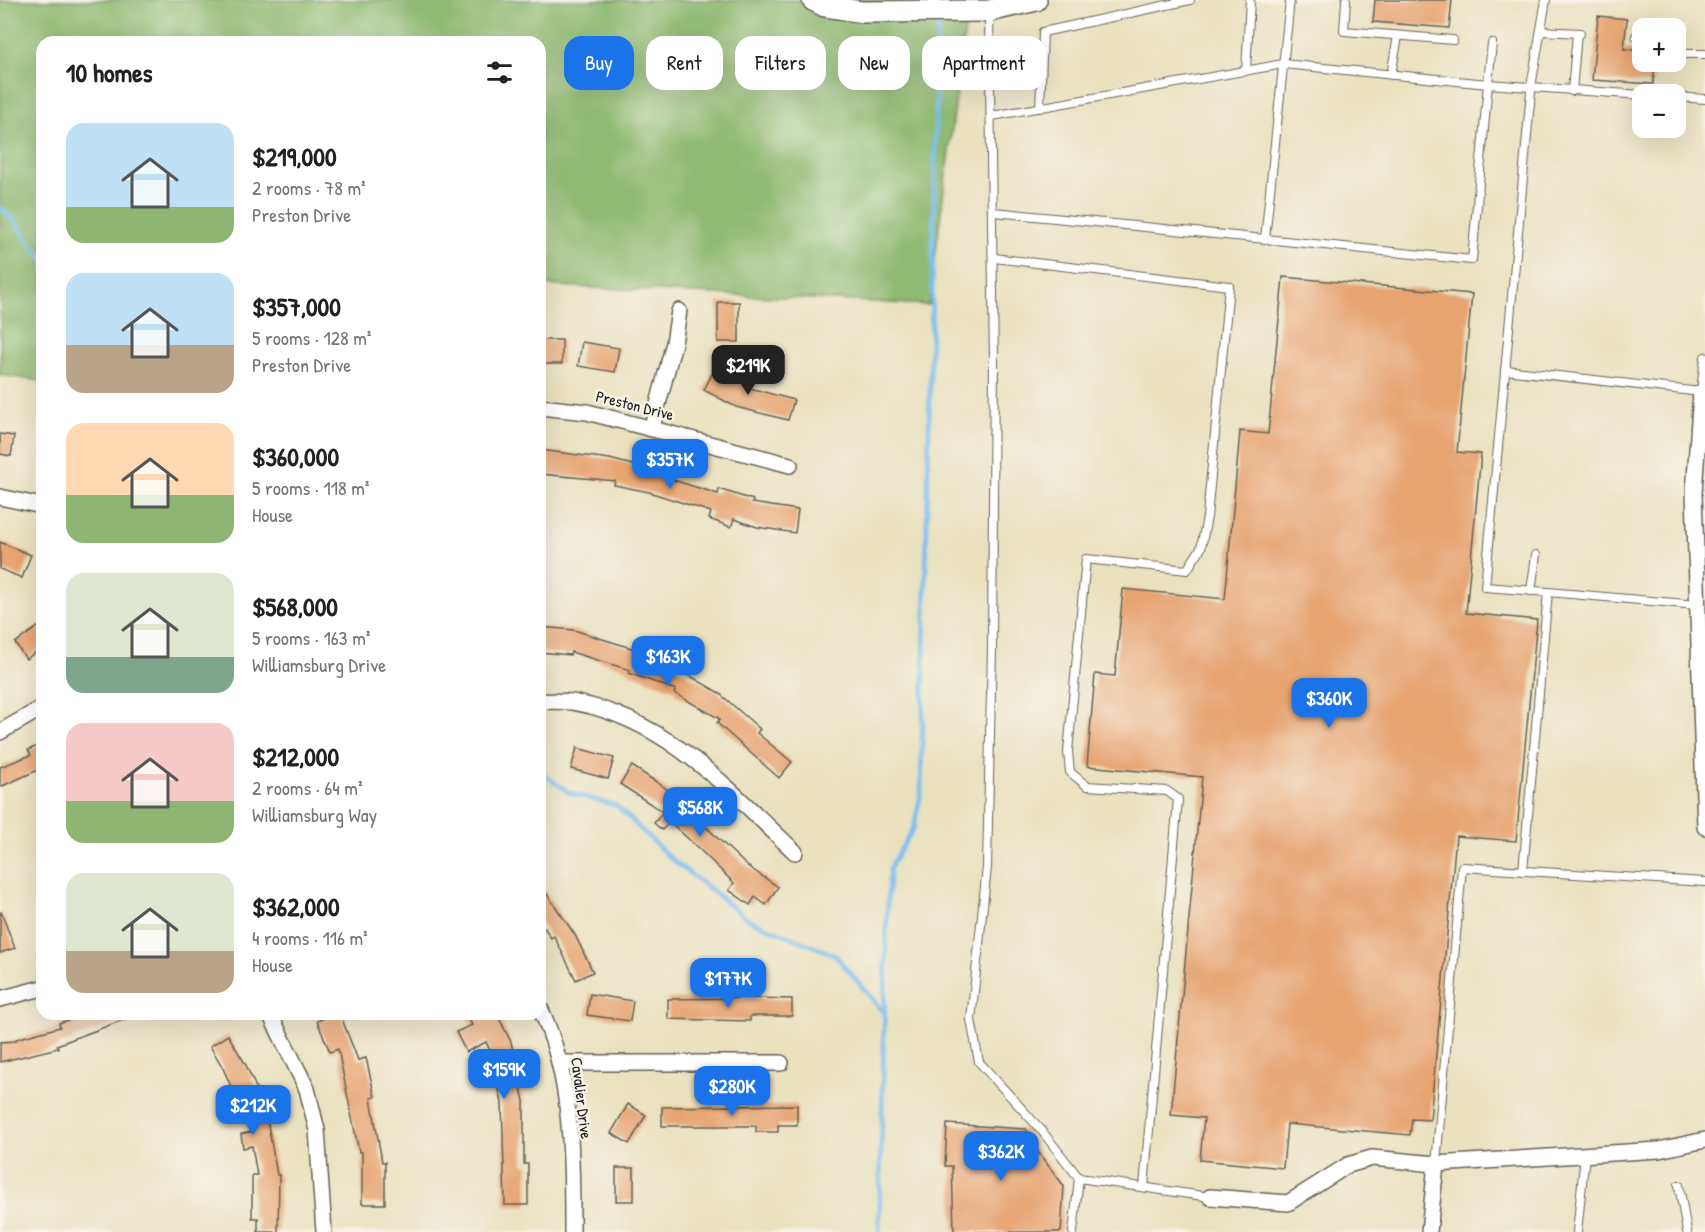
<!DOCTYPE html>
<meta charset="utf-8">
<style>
:root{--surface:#fff;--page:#f6f6f6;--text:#202124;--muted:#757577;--accent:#1a73e8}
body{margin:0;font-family:"Patrick Hand",sans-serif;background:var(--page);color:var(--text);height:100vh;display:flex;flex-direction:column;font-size:22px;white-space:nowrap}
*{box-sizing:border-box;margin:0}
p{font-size:20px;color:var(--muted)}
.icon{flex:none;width:33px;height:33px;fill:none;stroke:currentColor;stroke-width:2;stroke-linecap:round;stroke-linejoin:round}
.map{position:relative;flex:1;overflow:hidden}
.sheet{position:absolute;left:36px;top:36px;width:510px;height:984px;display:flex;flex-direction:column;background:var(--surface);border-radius:18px;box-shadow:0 6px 24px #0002}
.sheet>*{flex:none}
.guide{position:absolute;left:564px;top:36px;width:570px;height:54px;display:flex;gap:12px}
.tools{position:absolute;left:1632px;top:18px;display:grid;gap:12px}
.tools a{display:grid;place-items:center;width:54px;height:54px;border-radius:12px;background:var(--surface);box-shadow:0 6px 24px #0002;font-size:30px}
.price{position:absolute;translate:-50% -51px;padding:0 14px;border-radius:12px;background:var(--accent);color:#fff;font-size:20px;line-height:39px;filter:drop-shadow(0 2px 3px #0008)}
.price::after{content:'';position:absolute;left:50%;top:36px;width:18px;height:14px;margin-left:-9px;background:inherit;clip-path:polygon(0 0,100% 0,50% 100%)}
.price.on{background:#222;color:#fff}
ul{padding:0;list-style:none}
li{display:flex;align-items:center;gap:18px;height:150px;padding:0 30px}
li span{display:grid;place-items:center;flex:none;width:168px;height:120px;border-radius:18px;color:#555}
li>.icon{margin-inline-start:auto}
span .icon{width:72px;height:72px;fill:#fffc;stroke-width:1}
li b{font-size:26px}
h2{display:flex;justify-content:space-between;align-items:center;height:72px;padding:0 30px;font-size:26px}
.pill{padding:0 21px;border-radius:18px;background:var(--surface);box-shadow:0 6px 24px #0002;font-size:21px;line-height:54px}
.pill.on{background:var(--accent);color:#fff}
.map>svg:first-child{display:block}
.forest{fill:#8eba72;stroke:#556b47;stroke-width:1.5}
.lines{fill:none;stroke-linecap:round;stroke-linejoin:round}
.stream{stroke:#7abef0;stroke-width:4.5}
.building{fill:#e7a370}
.lane-casing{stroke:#646155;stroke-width:10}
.street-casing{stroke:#646155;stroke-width:18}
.secondary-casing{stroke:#646155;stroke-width:24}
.lane{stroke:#fff;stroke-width:8}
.street{stroke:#fff;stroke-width:15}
.secondary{stroke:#fff;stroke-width:21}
.labels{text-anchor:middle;stroke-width:5;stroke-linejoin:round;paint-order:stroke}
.street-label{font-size:16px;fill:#1c1c1c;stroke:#f7f3e8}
</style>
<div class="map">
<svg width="1705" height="1232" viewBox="0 0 1705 1232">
<rect width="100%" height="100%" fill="#f7f3e8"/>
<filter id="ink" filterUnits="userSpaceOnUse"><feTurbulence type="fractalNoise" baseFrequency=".0167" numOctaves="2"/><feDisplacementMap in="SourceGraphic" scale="12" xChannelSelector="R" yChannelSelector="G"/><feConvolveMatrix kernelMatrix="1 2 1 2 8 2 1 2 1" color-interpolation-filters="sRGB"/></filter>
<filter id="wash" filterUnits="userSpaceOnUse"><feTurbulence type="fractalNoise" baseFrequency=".008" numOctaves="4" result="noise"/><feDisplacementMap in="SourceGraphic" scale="24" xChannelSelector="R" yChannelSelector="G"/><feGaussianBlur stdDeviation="1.35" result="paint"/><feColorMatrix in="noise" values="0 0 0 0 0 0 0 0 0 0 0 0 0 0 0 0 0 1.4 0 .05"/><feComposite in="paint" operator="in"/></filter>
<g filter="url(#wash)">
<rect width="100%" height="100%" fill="#eae1bf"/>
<path class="forest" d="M0,0H961L967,13L929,305L540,285V42H42V381L0,375Z"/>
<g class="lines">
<g class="stream">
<path d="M0,208L13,219L42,259"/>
<path d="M540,772L570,793L617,806L670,858L749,920L835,955L884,1013"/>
<path d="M879,1232L887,909L890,868L914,827L921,793L938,24"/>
</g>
</g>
<g id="blocks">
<g class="building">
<path d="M1375,0H1452L1449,28L1373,22Z"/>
<path d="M1598,16L1627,19L1624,49L1642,51V62H1655L1653,84L1592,80Z"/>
<path d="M1283,277L1472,294L1457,452L1481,454L1466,613L1537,620L1516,841L1456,836L1430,1120L1412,1119L1410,1135L1287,1124L1283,1168L1200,1160L1204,1118L1171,1115L1202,777L1087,766L1095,674L1115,676L1123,589L1225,599L1240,431L1268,434Z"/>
<rect x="718" y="302" width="21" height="40"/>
<rect x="540" y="340" width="22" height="24"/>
<path d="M582,342L619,348L615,372L578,366Z"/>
<path d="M715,368L747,384L746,387L794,400L788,420L736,407L704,390Z"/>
<path d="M0,434L14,436L11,456L0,454Z"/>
<path d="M540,450L610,459L655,471L654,474L718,494L719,489L753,500L752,503L798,510L795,533L757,527L734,519L731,527L709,519L711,512L649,492L614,485L615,481L540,474Z"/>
<path d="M0,542L31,555L22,578L0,569Z"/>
<path d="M42,624V648L26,659L15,643Z"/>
<path d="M540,627L574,630L673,661L671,665L718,692L760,729L757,733L792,762L779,778L717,723L720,719L674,693L676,690L629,673L630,670L571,652L570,655L540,652Z"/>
<path d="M42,744V778L38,770L0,787V767L31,755L28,750Z"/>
<path d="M577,748L614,758L608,779L571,769Z"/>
<path d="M632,766L664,787L746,865L778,887L766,905L755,897L750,905L729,890L734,883L698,848L670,822L662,830L654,823L663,812L620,784Z"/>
<path d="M540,884L575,935L593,972L576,980L554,936L551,938L540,921Z"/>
<path d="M1,912L15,948L0,953V913Z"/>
<path d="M590,994L633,1001L630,1021L587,1015Z"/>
<path d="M750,998L792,999V1016H750V1021L668,1019V999Z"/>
<path d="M87,1014H139L57,1045L58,1048L0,1062V1042L16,1041V1039L60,1027L59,1023Z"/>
<path d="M335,1014H340L358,1060L366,1058L375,1097L371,1098L382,1162H385V1204H362V1152H359L338,1049L330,1052L317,1021Z"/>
<path d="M465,1014H497L511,1042L524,1101V1164H528V1205H505L502,1103L491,1053L486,1042L466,1052L456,1032L472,1025Z"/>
<path d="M228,1035L246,1065L265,1108L277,1175H279L278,1232H258V1218H252V1175H257L252,1146L243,1148L241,1134L251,1132L222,1066L210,1046Z"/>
<path d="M628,1104L646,1115L629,1144L611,1133Z"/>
<path d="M797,1105V1125H778V1132H756V1126H662V1107Z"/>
<path d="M947,1124L1026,1129L1034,1140V1147L1064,1186L1061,1232H954L952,1166H945Z"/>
<rect x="616" y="1168" width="18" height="33"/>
</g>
</g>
</g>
<g filter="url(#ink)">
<use href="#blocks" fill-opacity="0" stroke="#646155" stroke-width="1.5"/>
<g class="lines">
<defs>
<g id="lane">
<path d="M1290,0L1265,239L1472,260L1488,84L1642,95"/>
<path d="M1346,0L1344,31L1453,40"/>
<path d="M1546,0L1532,81L1485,587L1548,592"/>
<path d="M989,12L994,363L992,647L987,867L971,1020L979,1062L1042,1131L1079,1178L1210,1197"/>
<path d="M1541,31L1580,33"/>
<path d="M1636,36L1642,39"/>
<path d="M1676,54H1705"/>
<path d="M1246,71L1250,0"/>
<path d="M1391,75L1398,36"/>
<path d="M1572,91L1577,33"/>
<path d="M1676,97L1705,99"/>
<path d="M1040,108L1043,32L1190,0"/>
<path d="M992,116L1283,64L1488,84L1492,43"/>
<path d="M994,212L1265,239"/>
<path d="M994,258L1229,286L1207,517L1201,548L1187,570L1086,559L1068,752L1070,772L1087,786L1167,791L1178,799L1144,1187"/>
<path d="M1505,370L1701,392L1705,357"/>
<path d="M1531,591L1536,555"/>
<path d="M1523,871L1548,592L1697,605"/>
<path d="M1436,1164L1462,867L1705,882"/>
<path d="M1679,1185L1687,1232"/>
<path d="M1073,1232L1079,1178"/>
<path d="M1577,1232L1585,1155"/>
</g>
<g id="street">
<path d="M1701,392L1694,493L1705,827"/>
<path d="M540,407L587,412L790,465"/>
<path d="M652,427L674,343L679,311"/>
<path d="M0,497L42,506"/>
<path d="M540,701C552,702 565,700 577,703C668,720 731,792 795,852"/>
<path d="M0,732L42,708"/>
<path d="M0,999L42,988"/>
<path d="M540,1008C573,1077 572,1156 572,1232"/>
<path d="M270,1014L307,1089L317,1130L324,1232"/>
<path d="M561,1063H781"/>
<path d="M1210,1197L1288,1203L1348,1165L1372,1158L1436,1164L1659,1150L1705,1140"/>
<path d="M1429,1232L1436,1164"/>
</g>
<path id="secondary" d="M813,0L825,6L862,12L989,11L1036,0"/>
</defs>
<use href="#lane" class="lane-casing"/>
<use href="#street" class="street-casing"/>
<use href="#secondary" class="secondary-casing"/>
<use href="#lane" class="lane"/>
<use href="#street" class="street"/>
<use href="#secondary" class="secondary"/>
</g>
</g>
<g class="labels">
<g class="street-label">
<text transform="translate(635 405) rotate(14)" y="6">Preston Drive</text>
<text transform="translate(582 1098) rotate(83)" y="6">Cavalier Drive</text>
</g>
</g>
</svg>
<div class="tools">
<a>+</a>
<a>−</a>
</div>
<b class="price on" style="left:748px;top:396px">$219K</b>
<b class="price" style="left:670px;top:490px">$357K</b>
<b class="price" style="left:668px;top:687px">$163K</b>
<b class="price" style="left:1329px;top:729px">$360K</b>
<b class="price" style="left:700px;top:838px">$568K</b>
<b class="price" style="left:728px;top:1009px">$177K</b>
<b class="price" style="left:504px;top:1100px">$159K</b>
<b class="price" style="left:732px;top:1117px">$280K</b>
<b class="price" style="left:253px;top:1136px">$212K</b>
<b class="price" style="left:1001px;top:1182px">$362K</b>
<div class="guide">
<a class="pill on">Buy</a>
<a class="pill">Rent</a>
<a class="pill">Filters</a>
<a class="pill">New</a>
<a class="pill">Apartment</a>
</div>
<section class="sheet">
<h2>10 homes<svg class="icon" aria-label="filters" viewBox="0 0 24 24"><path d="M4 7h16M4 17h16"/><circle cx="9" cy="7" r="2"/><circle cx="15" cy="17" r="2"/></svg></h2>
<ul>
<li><span style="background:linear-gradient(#bfe0f5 70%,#8fb573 0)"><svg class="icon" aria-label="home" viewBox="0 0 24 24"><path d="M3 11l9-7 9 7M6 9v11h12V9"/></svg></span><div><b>$219,000</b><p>2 rooms · 78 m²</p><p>Preston Drive</p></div></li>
<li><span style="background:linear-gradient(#bfe0f5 60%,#b9a48a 0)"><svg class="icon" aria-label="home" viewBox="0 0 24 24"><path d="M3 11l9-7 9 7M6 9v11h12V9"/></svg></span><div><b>$357,000</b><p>5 rooms · 128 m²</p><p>Preston Drive</p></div></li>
<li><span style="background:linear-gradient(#ffd9b3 60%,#8fb573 0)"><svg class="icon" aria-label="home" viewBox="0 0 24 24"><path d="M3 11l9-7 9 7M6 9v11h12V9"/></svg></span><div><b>$360,000</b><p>5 rooms · 118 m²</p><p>House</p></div></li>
<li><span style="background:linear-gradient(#dfe7d0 70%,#7fa58c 0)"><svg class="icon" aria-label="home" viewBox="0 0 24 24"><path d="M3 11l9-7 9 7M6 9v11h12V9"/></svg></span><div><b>$568,000</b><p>5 rooms · 163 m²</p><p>Williamsburg Drive</p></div></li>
<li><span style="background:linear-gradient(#f6c9c9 65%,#8fb573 0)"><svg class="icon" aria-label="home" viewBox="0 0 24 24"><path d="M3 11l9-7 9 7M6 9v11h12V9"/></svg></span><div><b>$212,000</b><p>2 rooms · 64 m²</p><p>Williamsburg Way</p></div></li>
<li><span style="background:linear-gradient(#dfe7d0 65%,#b9a48a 0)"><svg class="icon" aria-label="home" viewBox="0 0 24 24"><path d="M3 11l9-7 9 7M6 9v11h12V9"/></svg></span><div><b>$362,000</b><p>4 rooms · 116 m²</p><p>House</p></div></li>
</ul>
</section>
</div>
